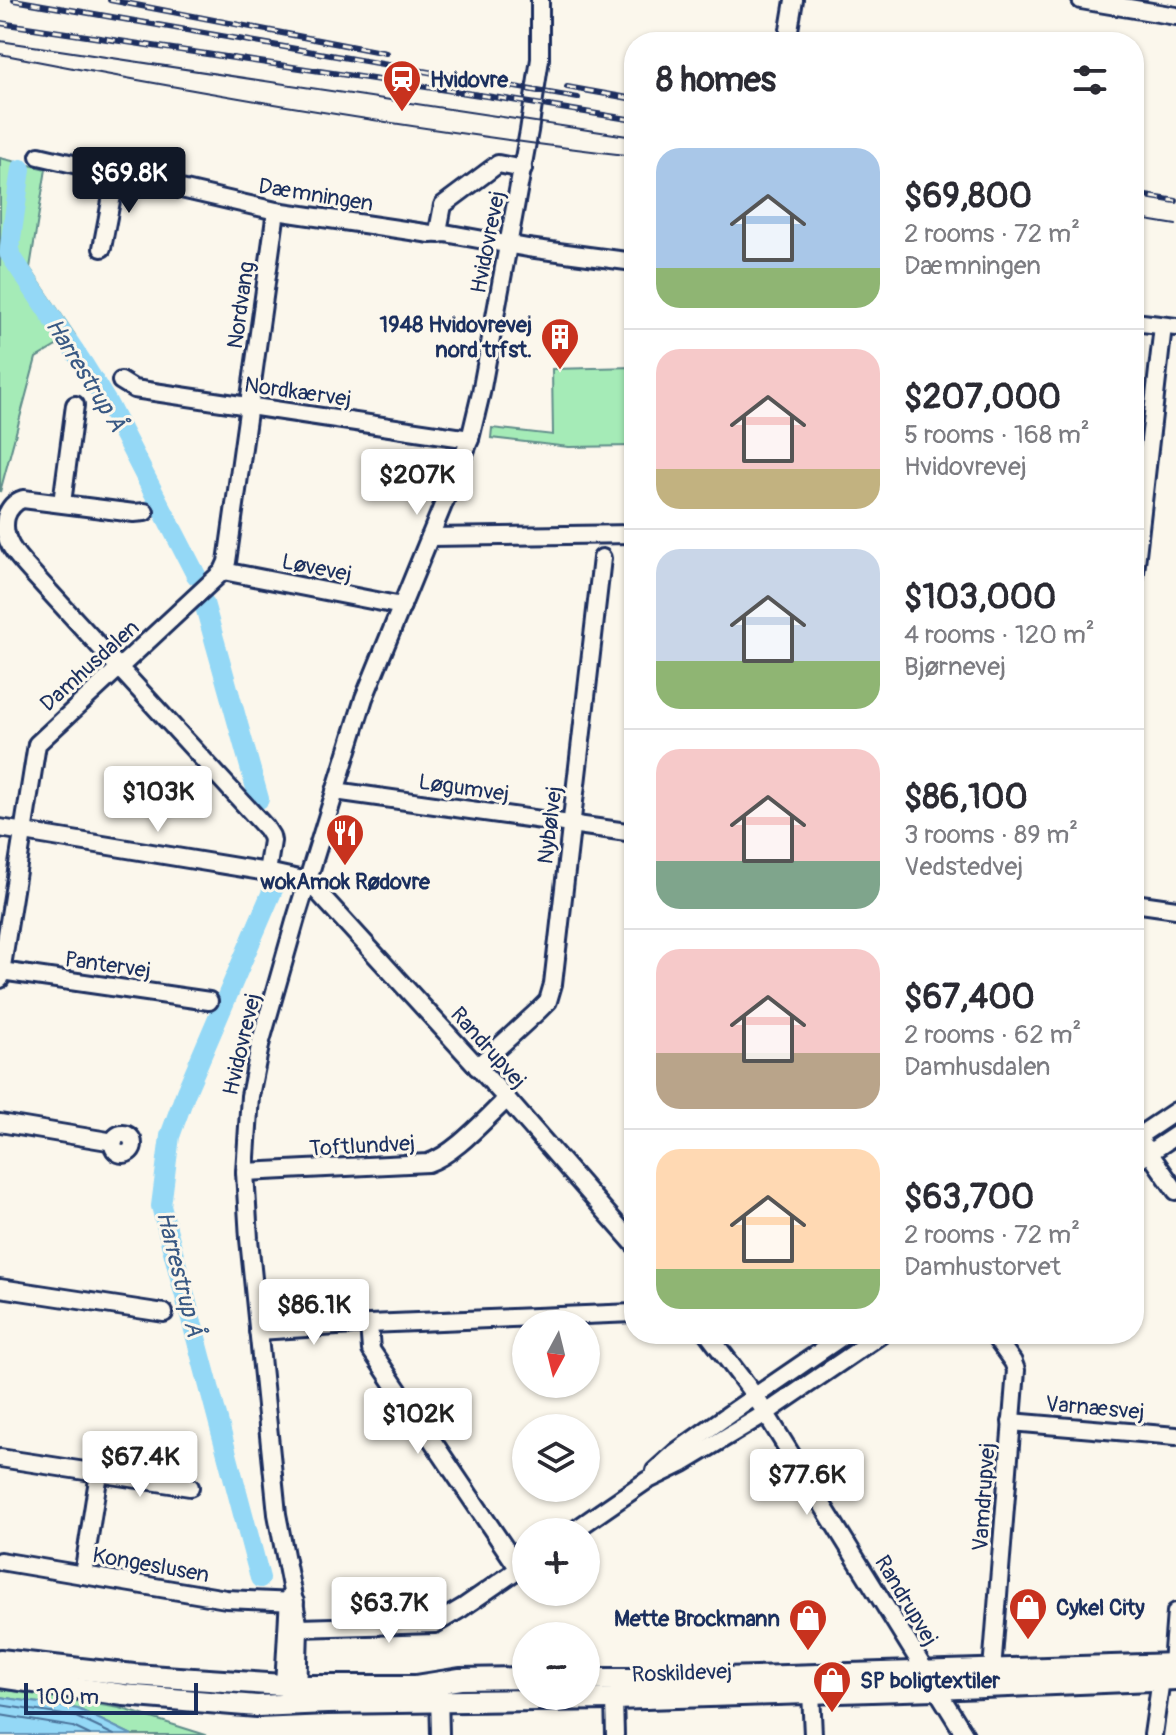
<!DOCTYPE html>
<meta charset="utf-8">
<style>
:root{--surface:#fff;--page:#f7f7f7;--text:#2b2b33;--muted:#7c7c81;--line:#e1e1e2;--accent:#111827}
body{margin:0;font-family:Pangolin,sans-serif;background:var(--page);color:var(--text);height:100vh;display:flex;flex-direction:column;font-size:30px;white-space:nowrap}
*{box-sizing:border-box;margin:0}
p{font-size:26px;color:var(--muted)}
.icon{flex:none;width:44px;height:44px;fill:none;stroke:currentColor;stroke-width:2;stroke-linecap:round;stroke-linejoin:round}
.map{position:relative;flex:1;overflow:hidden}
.drawer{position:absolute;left:624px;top:32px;width:520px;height:1312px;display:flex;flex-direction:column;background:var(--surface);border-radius:32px;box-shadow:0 2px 6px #0004}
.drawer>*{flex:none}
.needle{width:52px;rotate:187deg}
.controls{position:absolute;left:512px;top:1310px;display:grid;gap:16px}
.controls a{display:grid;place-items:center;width:88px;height:88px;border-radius:50%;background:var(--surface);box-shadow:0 2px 6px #0004;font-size:40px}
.scale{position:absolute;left:24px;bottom:20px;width:174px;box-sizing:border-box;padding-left:8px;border:4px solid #1b2f5e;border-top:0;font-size:22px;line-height:28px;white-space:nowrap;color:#1b2f5e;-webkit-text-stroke:6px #fbf7ec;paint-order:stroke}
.price{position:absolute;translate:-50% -68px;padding:0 18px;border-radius:8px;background:#fff;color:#222;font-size:26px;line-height:52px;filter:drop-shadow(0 2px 4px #0008)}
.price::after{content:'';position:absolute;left:50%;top:48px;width:24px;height:18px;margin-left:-12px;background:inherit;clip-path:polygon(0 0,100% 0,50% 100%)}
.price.active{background:var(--accent);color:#fff}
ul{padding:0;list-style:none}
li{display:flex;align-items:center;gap:24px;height:200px;padding:0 32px}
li+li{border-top:2px solid var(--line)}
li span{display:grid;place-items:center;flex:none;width:224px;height:160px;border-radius:24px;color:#555}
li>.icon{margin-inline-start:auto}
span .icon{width:96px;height:96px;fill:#fffc;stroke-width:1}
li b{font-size:34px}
h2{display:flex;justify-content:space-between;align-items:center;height:96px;padding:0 32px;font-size:34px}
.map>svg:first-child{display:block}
.green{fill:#a5ebb7;stroke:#608d8a;stroke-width:2}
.water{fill:#94d8f6;stroke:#6494b9;stroke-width:2}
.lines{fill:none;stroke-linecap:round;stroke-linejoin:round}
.shore{stroke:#4b739b;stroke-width:2}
.river{stroke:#94d8f6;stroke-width:20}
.minor-casing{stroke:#1b2f5e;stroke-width:22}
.major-casing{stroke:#1b2f5e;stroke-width:26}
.minor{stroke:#fbf7ec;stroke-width:16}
.major{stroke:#fbf7ec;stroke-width:20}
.tram{stroke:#1b2f5e;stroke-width:2}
.rail-casing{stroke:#1b2f5e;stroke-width:6}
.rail{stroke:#fbf7ec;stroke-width:3;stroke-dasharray:9;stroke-linecap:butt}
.labels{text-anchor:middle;stroke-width:6;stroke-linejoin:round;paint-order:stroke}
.poi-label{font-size:22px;font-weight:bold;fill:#1b2f5e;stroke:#fbf7ec;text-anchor:start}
.street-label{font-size:22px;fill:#1b2f5e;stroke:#fbf7ec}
.water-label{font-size:24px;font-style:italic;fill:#395984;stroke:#fbf7ec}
</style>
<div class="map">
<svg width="1176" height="1735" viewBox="0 0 1176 1735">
<rect width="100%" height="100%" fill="#fbf7ec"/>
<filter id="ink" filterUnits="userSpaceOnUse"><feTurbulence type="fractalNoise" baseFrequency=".0125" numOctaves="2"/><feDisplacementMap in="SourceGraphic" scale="16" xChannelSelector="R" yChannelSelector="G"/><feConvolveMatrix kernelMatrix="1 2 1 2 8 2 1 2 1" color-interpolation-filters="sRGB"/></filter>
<g filter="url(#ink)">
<g class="green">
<path d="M0,158L46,169L30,268L75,335L36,358L0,492Z"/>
<path d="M634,367V446L569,447L491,438L492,428L553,435L552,369Z"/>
<path d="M0,1689L120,1708L206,1735H132L78,1709L0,1697Z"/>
</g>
<path class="water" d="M0,1697L78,1709L132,1735H0Z"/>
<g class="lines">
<g class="shore">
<path d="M0,1705L76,1717L114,1735"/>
<path d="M0,1715L73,1727L90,1735"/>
</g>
<g class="river">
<path d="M21,169L9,253L84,365L108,404L196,575"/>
<path d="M204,603L259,799"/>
<path d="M260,1578L161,1206L170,1136L186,1092L274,887"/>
</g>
<defs>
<g id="minor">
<path d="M1081,0L1176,16"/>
<path d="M787,42L794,0"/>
<path d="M39,156L276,211L431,234L445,233L528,248L634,262"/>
<path d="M439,234V226L443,205L498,164L523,169"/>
<path d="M102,248L116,175"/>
<path d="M1134,322L1176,327"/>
<path d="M121,381L134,389L470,439"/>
<path d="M62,503L75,405"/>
<path d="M145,512L134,513L23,499C14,502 9,508 6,517C0,542 21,560 36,577L266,828L271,836L272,841L267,872"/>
<path d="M430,537L634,534"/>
<path d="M223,571L402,606"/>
<path d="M1134,581L1163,326"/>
<path d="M335,791L634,833"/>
<path d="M0,828L267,872L308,881"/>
<path d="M308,881L507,1099L634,1244"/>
<path d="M1134,903L1176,909"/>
<path d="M1,971L209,1001"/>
<path d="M0,979L37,744L223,571L227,562L276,211"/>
<path d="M477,1067L538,1011L548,1001L553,984L602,558"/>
<path d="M0,1123L114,1142"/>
<path d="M1134,1131L1176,1191"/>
<circle cx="123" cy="1144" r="10"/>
<path d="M1134,1139L1176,1111"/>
<path d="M1134,1163L1176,1135"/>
<path d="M245,1172L428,1163C455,1154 485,1119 507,1099"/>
<path d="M0,1288L164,1313"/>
<path d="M369,1324L371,1350L519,1569"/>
<path d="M258,1331L369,1324L634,1313"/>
<path d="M708,1334L755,1396L965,1735"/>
<path d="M1011,1422L1176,1436"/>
<path d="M0,1458L190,1487"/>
<path d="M655,1471L676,1452L735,1410L846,1334"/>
<path d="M572,1532L646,1481L683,1463L766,1413L882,1334"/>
<path d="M0,1561L226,1599L295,1602"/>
<path d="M83,1575L99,1473"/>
<path d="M299,1628L435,1624L462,1608L526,1564"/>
<path d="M1172,1664L1176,1612"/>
<path d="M992,1670L1016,1370L1013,1362L993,1334"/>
<path d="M288,1692L284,1685L289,1597"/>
<path d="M439,1692L440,1735"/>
<path d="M811,1692L813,1735"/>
<path d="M297,1695L299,1628L277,1514L249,1239L245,1172L250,1096L261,1041L296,918L364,698L470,439L481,393L529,131L540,59V0"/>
<path d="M614,1699L615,1735"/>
<path d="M1153,1735L1161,1679"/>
</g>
<g id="major">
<path d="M0,1660L134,1675L298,1686H416L460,1679L526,1678"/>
<path d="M0,1677L124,1695L257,1706L327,1703L614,1699L935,1689L1176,1679"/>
<path d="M586,1679H690L1176,1664"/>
</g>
</defs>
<use href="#minor" class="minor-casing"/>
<use href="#major" class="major-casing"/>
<use href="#minor" class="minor"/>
<use href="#major" class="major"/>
<g class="tram">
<path d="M0,41L634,137"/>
<path d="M0,54C210,95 421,131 634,156"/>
<path d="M1134,218L1176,225"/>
</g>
<defs>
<g id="rail">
<path d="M14,0L578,98"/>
<path d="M110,0L386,53"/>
<path d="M0,23L506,99L634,120"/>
<path d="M567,87L634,99"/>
<path d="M1134,194L1176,201"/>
</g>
</defs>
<use href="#rail" class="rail-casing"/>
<use href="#rail" class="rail"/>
</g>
</g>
<defs>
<symbol id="station-pin" viewBox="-11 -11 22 30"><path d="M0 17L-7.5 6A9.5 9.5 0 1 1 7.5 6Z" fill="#c8321e" stroke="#fbf7ec"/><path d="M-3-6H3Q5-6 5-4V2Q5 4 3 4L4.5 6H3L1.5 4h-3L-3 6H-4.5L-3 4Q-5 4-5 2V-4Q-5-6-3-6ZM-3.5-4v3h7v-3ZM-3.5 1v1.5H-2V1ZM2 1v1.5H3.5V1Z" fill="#fff"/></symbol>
<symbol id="building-pin" viewBox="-11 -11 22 30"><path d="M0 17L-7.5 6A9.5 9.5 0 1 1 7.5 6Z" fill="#c8321e" stroke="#fbf7ec"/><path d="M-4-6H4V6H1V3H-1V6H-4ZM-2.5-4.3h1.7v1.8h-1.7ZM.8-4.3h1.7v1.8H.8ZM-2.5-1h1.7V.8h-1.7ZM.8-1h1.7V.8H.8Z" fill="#fff"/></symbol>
<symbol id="restaurant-pin" viewBox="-11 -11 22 30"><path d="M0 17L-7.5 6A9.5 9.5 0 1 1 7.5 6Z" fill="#c8321e" stroke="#fbf7ec"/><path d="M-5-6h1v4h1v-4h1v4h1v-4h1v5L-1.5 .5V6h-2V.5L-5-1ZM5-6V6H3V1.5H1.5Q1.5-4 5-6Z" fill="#fff"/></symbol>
<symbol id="shop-pin" viewBox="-11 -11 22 30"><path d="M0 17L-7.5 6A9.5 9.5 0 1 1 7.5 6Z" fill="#c8321e" stroke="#fbf7ec"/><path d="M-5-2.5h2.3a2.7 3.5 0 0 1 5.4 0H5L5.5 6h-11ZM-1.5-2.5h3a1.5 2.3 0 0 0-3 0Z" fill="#fff"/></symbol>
</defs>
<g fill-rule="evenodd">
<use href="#station-pin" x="380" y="57" width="44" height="60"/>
<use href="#building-pin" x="538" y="315" width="44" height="60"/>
<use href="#restaurant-pin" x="323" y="811" width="44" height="60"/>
<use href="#shop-pin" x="1006" y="1585" width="44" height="60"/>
<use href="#shop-pin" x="786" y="1596" width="44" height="60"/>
<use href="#shop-pin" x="810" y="1658" width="44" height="60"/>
</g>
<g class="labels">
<g class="poi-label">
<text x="430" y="87">Hvidovre</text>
<text x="532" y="332" text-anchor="end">1948 Hvidovrevej<tspan x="532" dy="25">nord trfst.</tspan></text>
<text x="345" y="889" text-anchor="middle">wokAmok Rødovre</text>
<text x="1056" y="1615">Cykel City</text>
<text x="780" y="1626" text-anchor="end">Mette Brockmann</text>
<text x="860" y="1688">SP boligtextiler</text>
</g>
<g class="street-label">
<text transform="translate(316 194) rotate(9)" y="8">Dæmningen</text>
<text transform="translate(487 242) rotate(-79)" y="8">Hvidovrevej</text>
<text transform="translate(240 305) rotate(-82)" y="8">Nordvang</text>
<text transform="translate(298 391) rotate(8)" y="8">Nordkærvej</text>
<text transform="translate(317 567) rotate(11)" y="8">Løvevej</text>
<text transform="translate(89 665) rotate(-42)" y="8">Damhusdalen</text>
<text transform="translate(464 787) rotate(8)" y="8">Løgumvej</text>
<text transform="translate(549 825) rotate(-83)" y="8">Nybølvej</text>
<text transform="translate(108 964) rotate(8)" y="8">Pantervej</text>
<text transform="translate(241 1044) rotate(-77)" y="8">Hvidovrevej</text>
<text transform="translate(489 1047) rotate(48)" y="8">Randrupvej</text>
<text transform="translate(362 1145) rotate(-3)" y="8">Toftlundvej</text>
<text transform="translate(1095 1407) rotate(5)" y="8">Varnæsvej</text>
<text transform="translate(983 1497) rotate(-86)" y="8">Vamdrupvej</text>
<text transform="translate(151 1564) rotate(10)" y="8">Kongeslusen</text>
<text transform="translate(907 1600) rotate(59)" y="8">Randrupvej</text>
<text transform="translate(682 1672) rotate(-2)" y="8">Roskildevej</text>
</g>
<g class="water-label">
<text transform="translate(86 375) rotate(58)" y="8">Harrestrup Å</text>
<text transform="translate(180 1274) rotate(76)" y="8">Harrestrup Å</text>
</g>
</g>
</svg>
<div class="controls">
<a><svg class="needle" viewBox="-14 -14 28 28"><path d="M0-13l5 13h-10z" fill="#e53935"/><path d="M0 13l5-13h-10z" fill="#7c7c81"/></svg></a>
<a><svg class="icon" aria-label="layers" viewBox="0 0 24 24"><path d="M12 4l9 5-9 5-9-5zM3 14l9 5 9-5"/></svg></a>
<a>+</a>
<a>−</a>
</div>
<div class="scale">100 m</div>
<b class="price active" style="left:129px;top:215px">$69.8K</b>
<b class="price" style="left:417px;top:517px">$207K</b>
<b class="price" style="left:158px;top:834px">$103K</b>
<b class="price" style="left:314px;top:1347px">$86.1K</b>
<b class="price" style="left:418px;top:1456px">$102K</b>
<b class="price" style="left:140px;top:1499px">$67.4K</b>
<b class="price" style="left:807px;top:1517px">$77.6K</b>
<b class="price" style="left:389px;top:1645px">$63.7K</b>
<section class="drawer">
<h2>8 homes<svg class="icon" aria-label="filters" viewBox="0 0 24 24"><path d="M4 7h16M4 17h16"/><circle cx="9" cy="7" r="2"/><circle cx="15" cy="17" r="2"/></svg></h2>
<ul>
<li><span style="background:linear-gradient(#a9c7e8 75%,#8fb573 0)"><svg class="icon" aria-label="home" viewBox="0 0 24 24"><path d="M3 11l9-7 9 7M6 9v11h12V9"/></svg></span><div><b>$69,800</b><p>2 rooms · 72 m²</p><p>Dæmningen</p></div></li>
<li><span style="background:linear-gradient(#f6c9c9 75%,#c2b280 0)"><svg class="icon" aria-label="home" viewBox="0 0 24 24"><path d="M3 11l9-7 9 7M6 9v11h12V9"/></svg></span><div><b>$207,000</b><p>5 rooms · 168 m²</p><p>Hvidovrevej</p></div></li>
<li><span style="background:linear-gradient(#c9d6e8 70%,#8fb573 0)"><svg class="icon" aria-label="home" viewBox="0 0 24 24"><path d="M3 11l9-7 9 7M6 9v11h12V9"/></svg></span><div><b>$103,000</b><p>4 rooms · 120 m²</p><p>Bjørnevej</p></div></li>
<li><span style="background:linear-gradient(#f6c9c9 70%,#7fa58c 0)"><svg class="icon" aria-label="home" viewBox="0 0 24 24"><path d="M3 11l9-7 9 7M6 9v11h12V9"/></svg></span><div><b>$86,100</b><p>3 rooms · 89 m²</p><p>Vedstedvej</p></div></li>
<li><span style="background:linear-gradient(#f6c9c9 65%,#b9a48a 0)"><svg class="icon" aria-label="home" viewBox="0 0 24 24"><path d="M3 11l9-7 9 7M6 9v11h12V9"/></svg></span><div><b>$67,400</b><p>2 rooms · 62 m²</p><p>Damhusdalen</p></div></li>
<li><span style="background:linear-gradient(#ffd9b3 75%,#8fb573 0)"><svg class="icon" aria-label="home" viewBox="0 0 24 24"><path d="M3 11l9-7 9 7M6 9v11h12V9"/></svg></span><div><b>$63,700</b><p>2 rooms · 72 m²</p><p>Damhustorvet</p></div></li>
</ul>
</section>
</div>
